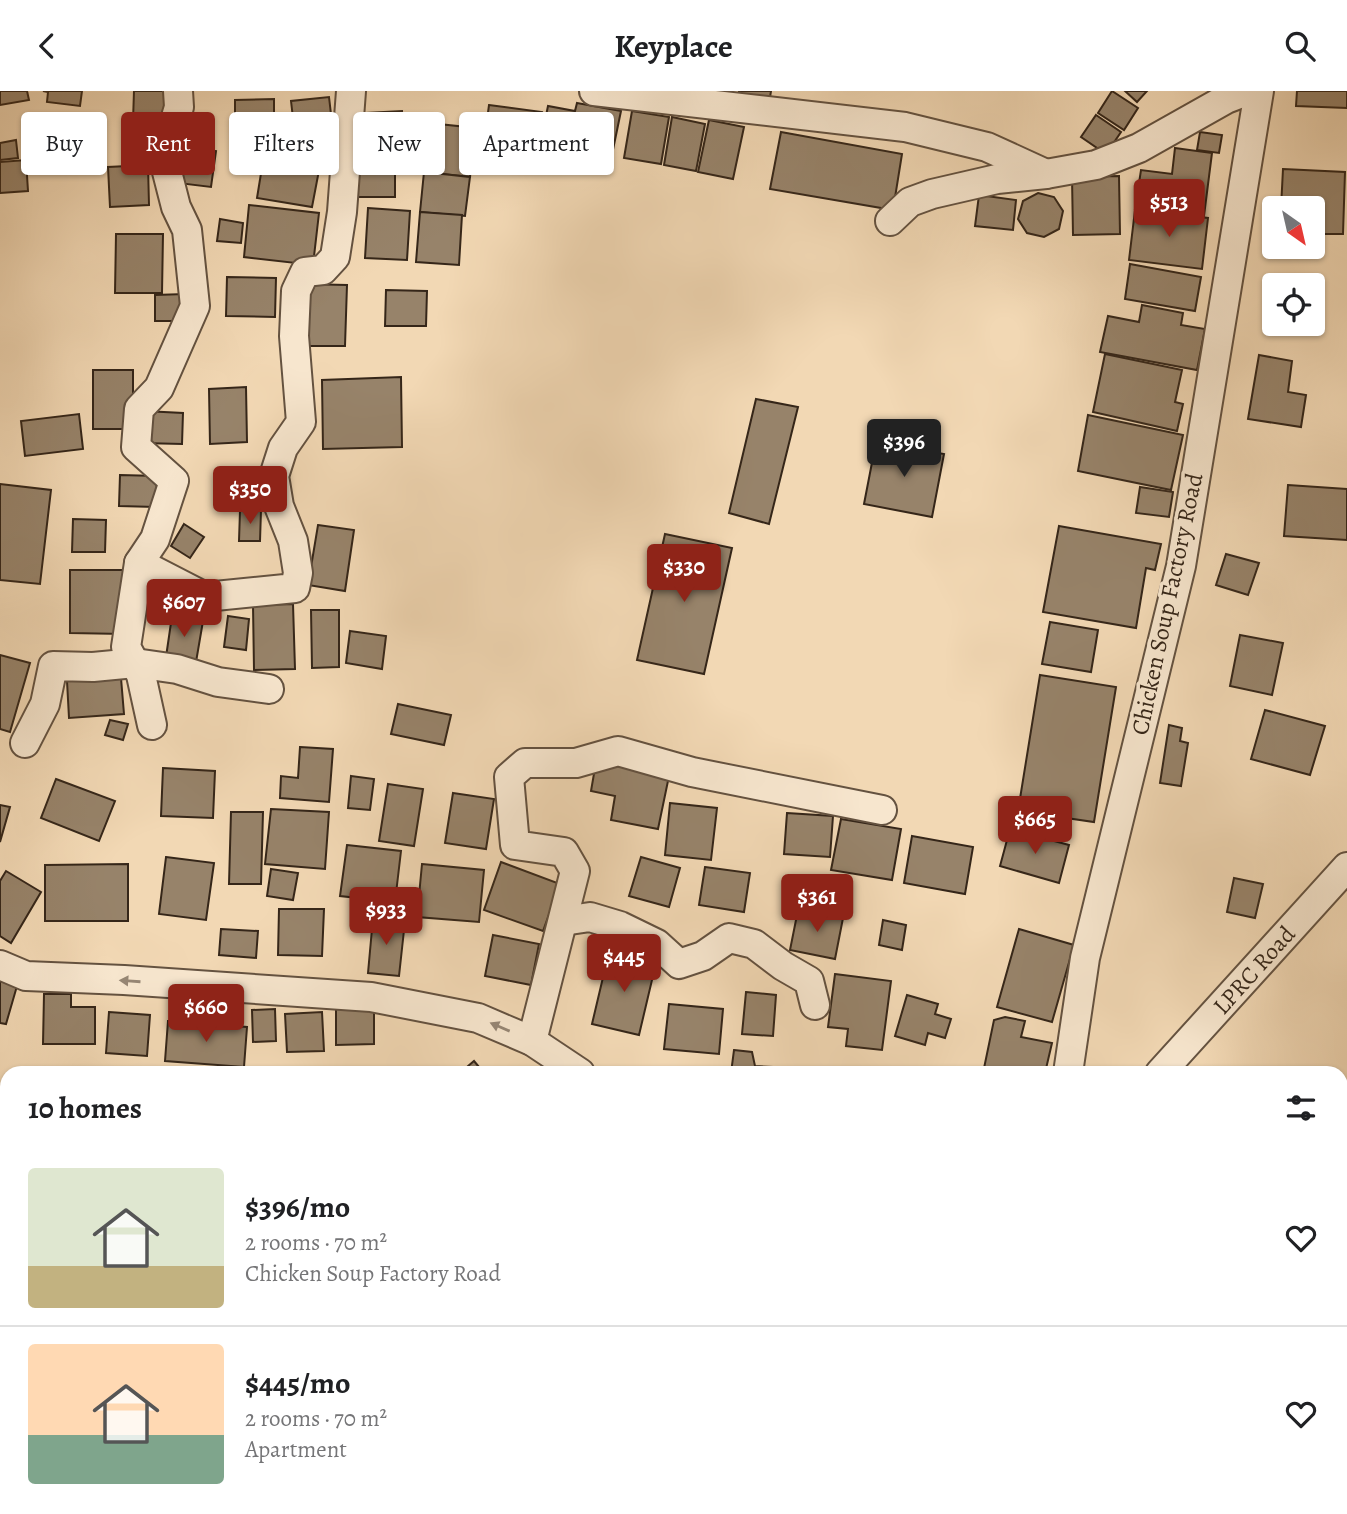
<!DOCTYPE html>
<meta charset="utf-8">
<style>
:root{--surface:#fff;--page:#f6f6f6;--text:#202124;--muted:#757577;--line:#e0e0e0;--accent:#8f2418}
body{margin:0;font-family:Alegreya,serif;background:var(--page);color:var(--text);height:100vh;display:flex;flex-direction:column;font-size:26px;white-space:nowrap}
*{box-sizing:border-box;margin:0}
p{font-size:23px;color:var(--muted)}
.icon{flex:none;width:38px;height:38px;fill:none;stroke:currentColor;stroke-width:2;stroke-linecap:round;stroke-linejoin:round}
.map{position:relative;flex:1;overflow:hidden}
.panel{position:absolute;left:0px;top:975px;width:1348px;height:450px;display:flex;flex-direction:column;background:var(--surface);border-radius:21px 21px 0 0;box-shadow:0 2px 5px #0004}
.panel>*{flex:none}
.guide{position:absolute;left:21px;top:21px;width:700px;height:63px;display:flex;gap:14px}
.needle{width:46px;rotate:146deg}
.buttons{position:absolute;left:1262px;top:105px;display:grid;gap:14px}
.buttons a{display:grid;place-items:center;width:63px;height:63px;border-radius:7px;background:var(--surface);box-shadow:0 2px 5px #0004;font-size:35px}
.price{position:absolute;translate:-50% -60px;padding:0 16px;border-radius:7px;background:var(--accent);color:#fff;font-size:23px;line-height:46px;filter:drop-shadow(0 2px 4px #0008)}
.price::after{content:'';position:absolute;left:50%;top:42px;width:21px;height:16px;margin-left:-10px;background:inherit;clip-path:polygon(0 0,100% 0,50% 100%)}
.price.on{background:#222;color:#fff}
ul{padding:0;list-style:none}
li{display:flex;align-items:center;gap:21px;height:175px;padding:0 28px}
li+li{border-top:2px solid var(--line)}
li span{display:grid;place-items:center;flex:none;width:196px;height:140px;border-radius:7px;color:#555}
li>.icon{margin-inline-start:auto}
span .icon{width:84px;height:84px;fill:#fffc;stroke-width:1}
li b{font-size:30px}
h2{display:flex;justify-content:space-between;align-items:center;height:84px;padding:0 28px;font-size:30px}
.chip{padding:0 24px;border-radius:7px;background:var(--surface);box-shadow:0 2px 5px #0004;font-size:24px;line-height:63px}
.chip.on{background:var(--accent);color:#fff}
header{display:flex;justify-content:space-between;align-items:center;height:91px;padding:0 28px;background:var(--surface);font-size:32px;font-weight:700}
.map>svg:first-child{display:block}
.green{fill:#d2ba9a;stroke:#84705a;stroke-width:2}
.building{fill:#97836a;stroke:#352619;stroke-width:2}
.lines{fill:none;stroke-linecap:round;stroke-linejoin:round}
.street-casing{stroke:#645240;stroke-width:32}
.street{stroke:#f7e6ce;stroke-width:28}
.oneway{fill:#968674}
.labels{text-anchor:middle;stroke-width:7;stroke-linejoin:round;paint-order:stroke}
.street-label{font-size:24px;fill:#352619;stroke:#f7e6ce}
</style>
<header><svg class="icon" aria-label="back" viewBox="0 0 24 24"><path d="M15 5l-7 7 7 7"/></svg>Keyplace<svg class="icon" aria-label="search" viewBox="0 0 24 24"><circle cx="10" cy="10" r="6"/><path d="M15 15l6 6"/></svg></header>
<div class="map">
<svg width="1347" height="1423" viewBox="0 0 1347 1423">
<rect width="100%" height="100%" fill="#f2d8b4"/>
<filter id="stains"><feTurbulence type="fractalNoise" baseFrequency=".00286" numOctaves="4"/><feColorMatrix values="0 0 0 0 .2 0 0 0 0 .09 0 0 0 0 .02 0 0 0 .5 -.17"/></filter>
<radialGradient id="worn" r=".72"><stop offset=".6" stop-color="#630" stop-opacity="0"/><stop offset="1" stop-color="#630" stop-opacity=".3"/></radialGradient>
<path class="green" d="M1347,1093V1377L1340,1372V1101Z"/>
<g class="building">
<path d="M0,0H27L29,9L0,14Z"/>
<path d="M43,0H82L80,15L47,11L48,1Z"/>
<path d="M134,0H164V30H133Z"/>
<path d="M739,0H771L769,13L738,9Z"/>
<path d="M1112,0L1138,17L1124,39L1098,22Z"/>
<path d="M1125,0H1147L1137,11Z"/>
<path d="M1297,0H1347V17L1296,15Z"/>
<path d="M329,6L334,49L296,53L291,10Z"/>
<path d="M274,8V46L235,47V9Z"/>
<path d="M577,12L621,20L610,73L539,59L548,15L575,20Z"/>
<path d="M489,14L542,21L538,49L485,43Z"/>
<path d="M402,20L404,63L367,65L366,22Z"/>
<path d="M632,20L669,26L661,73L624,67Z"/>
<path d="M1096,24L1121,41L1106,63L1081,46Z"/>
<path d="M672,26L705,33L696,80L664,74Z"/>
<path d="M709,29L744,36L733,88L698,81Z"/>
<path d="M429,32L476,37L470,86L424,81Z"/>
<path d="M781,41L902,63L893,119L770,98Z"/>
<path d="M1200,41L1222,44L1219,62L1197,59Z"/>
<path d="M16,49L18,67L0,69V52Z"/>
<path d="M182,56L216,60L211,96L178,92Z"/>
<path d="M1175,57L1212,62L1204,125L1135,118L1141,79L1172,83Z"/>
<path d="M264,64L320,74L312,116L257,107Z"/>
<path d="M26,69L28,100L0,102V71Z"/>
<path d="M148,74L149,114L110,116L108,76Z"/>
<path d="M358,76L395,77V106H358Z"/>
<path d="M1283,78L1345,81L1343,143H1312V117H1281Z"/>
<path d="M424,81L470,86L465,125L420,121Z"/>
<path d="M1119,85L1120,143L1073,144L1072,86Z"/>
<path d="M1038,102L1054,106L1063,120L1059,138L1044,146L1027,142L1018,128L1023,110Z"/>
<path d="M979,104L1016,109L1013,139L975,135Z"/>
<path d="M249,114L319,122L313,174L244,166Z"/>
<path d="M368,117L410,120L407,169L365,167Z"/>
<path d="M1135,119L1208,127L1202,178L1129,169Z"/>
<path d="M420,121L462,124L459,174L416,171Z"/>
<path d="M220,128L243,132L241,152L217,150Z"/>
<path d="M116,143H163L162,202H115Z"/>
<path d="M1130,173L1201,186L1195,220L1125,208Z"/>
<path d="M227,186L276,187L275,226L226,225Z"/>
<path d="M303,193L347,194L345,255H301Z"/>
<path d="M386,199L427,200L426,235H385Z"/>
<path d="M185,203L184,230H155V204Z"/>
<path d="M1142,214L1183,222L1181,234L1205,238L1197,279L1100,261L1108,225L1139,231Z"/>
<path d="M1105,263L1182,279L1175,311L1183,313L1177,340L1093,321Z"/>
<path d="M1259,264L1292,270L1288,301L1306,304L1301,336L1248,328Z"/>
<rect x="93" y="279" width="40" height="59"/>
<path d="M401,286L402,356L323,358L322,289Z"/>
<path d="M246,296L247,351L210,353L209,298Z"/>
<path d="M756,308L798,316L769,433L729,422Z"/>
<path d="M144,320L183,322L182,353L142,352Z"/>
<path d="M79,323L83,358L25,365L21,330Z"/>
<path d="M1088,324L1183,344L1171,399L1078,380Z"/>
<path d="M876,351L944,363L932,426L864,413Z"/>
<path d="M120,384L157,385L156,416L119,415Z"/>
<path d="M0,393L51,399L40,493L0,489Z"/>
<path d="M1288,394L1347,398V449L1284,445Z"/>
<path d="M1140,396L1173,401L1169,426L1136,422Z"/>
<path d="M261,419L260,450H239L240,420Z"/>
<path d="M73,428L106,429L105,461H72Z"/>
<path d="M184,433L204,446L190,467L171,455Z"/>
<path d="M318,434L354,439L345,500L308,494Z"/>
<path d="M1059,435L1161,453L1155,479L1146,477L1136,537L1043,521Z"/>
<path d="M665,443L732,457L704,583L637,569Z"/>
<path d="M1226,463L1259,472L1248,504L1216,494Z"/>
<path d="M70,479H124V543L70,542Z"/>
<path d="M293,513L295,578L254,579L253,514Z"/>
<path d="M311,519H339V576L312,577Z"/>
<path d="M172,525L203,530L196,571L166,566Z"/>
<path d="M228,525L249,528L246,559L224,556Z"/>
<path d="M1050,531L1098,539L1091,581L1042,573Z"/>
<path d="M350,540L386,545L382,578L346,572Z"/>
<path d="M1240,544L1283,552L1272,604L1230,595Z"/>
<path d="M0,564L30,572L10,641L0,638Z"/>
<path d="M1040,584L1116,596L1094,731L1018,720Z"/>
<path d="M121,587L124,623L69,627L67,590Z"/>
<path d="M398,613L451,624L444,654L391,643Z"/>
<path d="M1265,619L1325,635L1310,684L1251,668Z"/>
<path d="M110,629L128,633L123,649L105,644Z"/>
<path d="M1169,634L1182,637L1180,650L1188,652L1181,695L1160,692Z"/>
<path d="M300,656L333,658L329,711L280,707L281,685L298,687Z"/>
<path d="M596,671L669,685L658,738L611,729L615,705L591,700Z"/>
<path d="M163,677L215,680L213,727L161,725Z"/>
<path d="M351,685L374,688L370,719L348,717Z"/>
<path d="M56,688L115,710L99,750L41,727Z"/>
<path d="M388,693L423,698L414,755L379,750Z"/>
<path d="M453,702L494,708L486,758L445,752Z"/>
<path d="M670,712L717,717L711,769L665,764Z"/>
<path d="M0,714L10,716L0,751Z"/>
<path d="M271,718L329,721L325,778L265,773Z"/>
<path d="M231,721H263L261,793H229Z"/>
<path d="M787,722L833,725L830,766L784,763Z"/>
<path d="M841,728L901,738L892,789L831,779Z"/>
<path d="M1010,738L1069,754L1059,792L1000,775Z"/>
<path d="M912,745L973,756L965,803L904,792Z"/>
<path d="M347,754L401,760L395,811L340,805Z"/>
<path d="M166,766L214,772L206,829L159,823Z"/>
<path d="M641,766L680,777L669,816L629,805Z"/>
<path d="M501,771L560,793L543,840L484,819Z"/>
<path d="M128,773V830H45V774Z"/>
<path d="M422,773L484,779L479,831L417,826Z"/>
<path d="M705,776L750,782L744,821L699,814Z"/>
<path d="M271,778L298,782L293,809L267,805Z"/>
<path d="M6,780L41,801L11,852L0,845V790Z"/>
<path d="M1234,787L1263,793L1255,827L1227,821Z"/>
<path d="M279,818H324L322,865L278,864Z"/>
<path d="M798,819L843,827L835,868L790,859Z"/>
<path d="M373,827L405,830L399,885L368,882Z"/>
<path d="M883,829L906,834L902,859L879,854Z"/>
<path d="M221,838L258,840L256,867L219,864Z"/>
<path d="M1019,838L1074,854L1052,931L997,916Z"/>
<path d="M493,844L539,853L531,894L485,885Z"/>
<path d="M609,861L656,872L639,944L592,933Z"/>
<path d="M835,883L891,890L882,959L846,955L848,938L828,936Z"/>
<path d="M0,890L17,895L6,933L0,932Z"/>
<path d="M746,901L776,904L773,945L742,943Z"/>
<path d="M44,903H71V916H95V953H43Z"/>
<path d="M907,904L938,913L935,923L951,928L945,947L928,942L925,954L895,945Z"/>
<path d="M669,913L723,918L719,963L664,958Z"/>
<path d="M336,916H374V953L336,954Z"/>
<path d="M275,918L276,950L253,951L252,919Z"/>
<path d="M109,921L150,924L147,965L106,962Z"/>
<path d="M322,921L324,960L287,961L285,923Z"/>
<path d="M1005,926L1025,930L1021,946L1052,952L1045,982H983L994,929Z"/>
<path d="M168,930L247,936L244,976L165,970Z"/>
<path d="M734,959L752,961L755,975L772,976L771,982H731Z"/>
<path d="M474,970L484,982H460Z"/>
<rect x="0" y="1193" width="7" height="80"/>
<path d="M141,1418H198L195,1423H138Z"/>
<path d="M232,1418H329L327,1423H229Z"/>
<path d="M560,1418H622L624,1423H562Z"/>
<path d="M644,1418H714L711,1423H643Z"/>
<path d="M880,1418H959L958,1423H876Z"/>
<rect x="1015" y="1418" width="137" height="5"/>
</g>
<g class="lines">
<defs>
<g id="street">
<path d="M594,0L905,36L987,56L1046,83"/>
<path d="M890,130L910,111L932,103L997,88L1046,83L1096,74L1139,57L1226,8L1247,0"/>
<path d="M139,472L205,506L295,497L298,482L293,450L279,415L274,385L283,357L301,331L294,245L296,200L305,181L323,179L335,166L342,121L351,0"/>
<path d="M152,634L141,584L126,556L139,472L155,448L174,390L136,356L139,318L159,297L195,215L187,139L176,116L165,73L170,46L179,16L178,0"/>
<path d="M25,652L45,613L53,575L93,576L135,572L177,578L218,591L269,598"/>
<path d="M563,830L590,826L620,835L657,853L679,873L703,865L729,847L754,853L783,875L809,890L815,914"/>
<path d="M0,874L26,885L124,889L371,906L478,927L532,950L580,982"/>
<path d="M532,950L575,780L564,761L515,754L509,686L525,672H576L618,660L692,681L882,719"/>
<path d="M1068,982L1085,867L1181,475L1259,0"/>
<path d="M1160,982L1347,776"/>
<path d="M830,1423L834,1418"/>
<path d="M968,1423L969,1418"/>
</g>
</defs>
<use href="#street" class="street-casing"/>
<use href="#street" class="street"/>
</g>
<defs><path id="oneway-solid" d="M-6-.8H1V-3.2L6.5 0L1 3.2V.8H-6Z" transform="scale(1.75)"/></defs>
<g class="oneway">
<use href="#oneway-solid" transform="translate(130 890) rotate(-176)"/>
<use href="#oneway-solid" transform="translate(500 936) rotate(-157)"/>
</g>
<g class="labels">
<g class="street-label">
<text transform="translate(1167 513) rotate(-78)" y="8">Chicken Soup Factory Road</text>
<text transform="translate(1254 879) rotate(-48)" y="8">LPRC Road</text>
</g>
</g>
<rect width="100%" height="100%" filter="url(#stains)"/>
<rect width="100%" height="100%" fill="url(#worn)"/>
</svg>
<div class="buttons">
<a><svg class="needle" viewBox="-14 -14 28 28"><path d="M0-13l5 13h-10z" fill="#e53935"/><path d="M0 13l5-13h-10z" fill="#757577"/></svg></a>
<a><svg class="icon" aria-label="locate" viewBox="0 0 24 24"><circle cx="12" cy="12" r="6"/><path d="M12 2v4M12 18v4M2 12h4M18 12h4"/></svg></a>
</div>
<b class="price" style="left:1169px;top:148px">$513</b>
<b class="price on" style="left:904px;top:388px">$396</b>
<b class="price" style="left:250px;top:435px">$350</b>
<b class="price" style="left:684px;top:513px">$330</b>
<b class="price" style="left:184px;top:548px">$607</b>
<b class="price" style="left:1035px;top:765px">$665</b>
<b class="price" style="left:817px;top:843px">$361</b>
<b class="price" style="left:386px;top:856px">$933</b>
<b class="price" style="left:624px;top:903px">$445</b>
<b class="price" style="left:206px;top:953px">$660</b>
<div class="guide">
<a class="chip">Buy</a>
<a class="chip on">Rent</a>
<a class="chip">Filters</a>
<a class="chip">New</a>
<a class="chip">Apartment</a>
</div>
<section class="panel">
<h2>10 homes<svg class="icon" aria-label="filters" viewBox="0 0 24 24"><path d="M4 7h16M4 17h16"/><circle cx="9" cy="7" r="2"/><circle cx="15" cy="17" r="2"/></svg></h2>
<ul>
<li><span style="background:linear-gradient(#dfe7d0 70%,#c2b280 0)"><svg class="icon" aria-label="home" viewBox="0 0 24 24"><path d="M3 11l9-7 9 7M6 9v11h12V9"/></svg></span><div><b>$396/mo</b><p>2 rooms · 70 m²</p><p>Chicken Soup Factory Road</p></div><svg class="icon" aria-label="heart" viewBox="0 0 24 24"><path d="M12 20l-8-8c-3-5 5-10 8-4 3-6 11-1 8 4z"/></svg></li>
<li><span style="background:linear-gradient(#ffd9b3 65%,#7fa58c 0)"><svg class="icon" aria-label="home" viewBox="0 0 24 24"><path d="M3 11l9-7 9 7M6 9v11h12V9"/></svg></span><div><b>$445/mo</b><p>2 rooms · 70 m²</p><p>Apartment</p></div><svg class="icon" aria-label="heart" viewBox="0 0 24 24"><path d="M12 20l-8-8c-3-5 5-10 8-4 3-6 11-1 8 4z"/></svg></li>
</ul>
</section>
</div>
